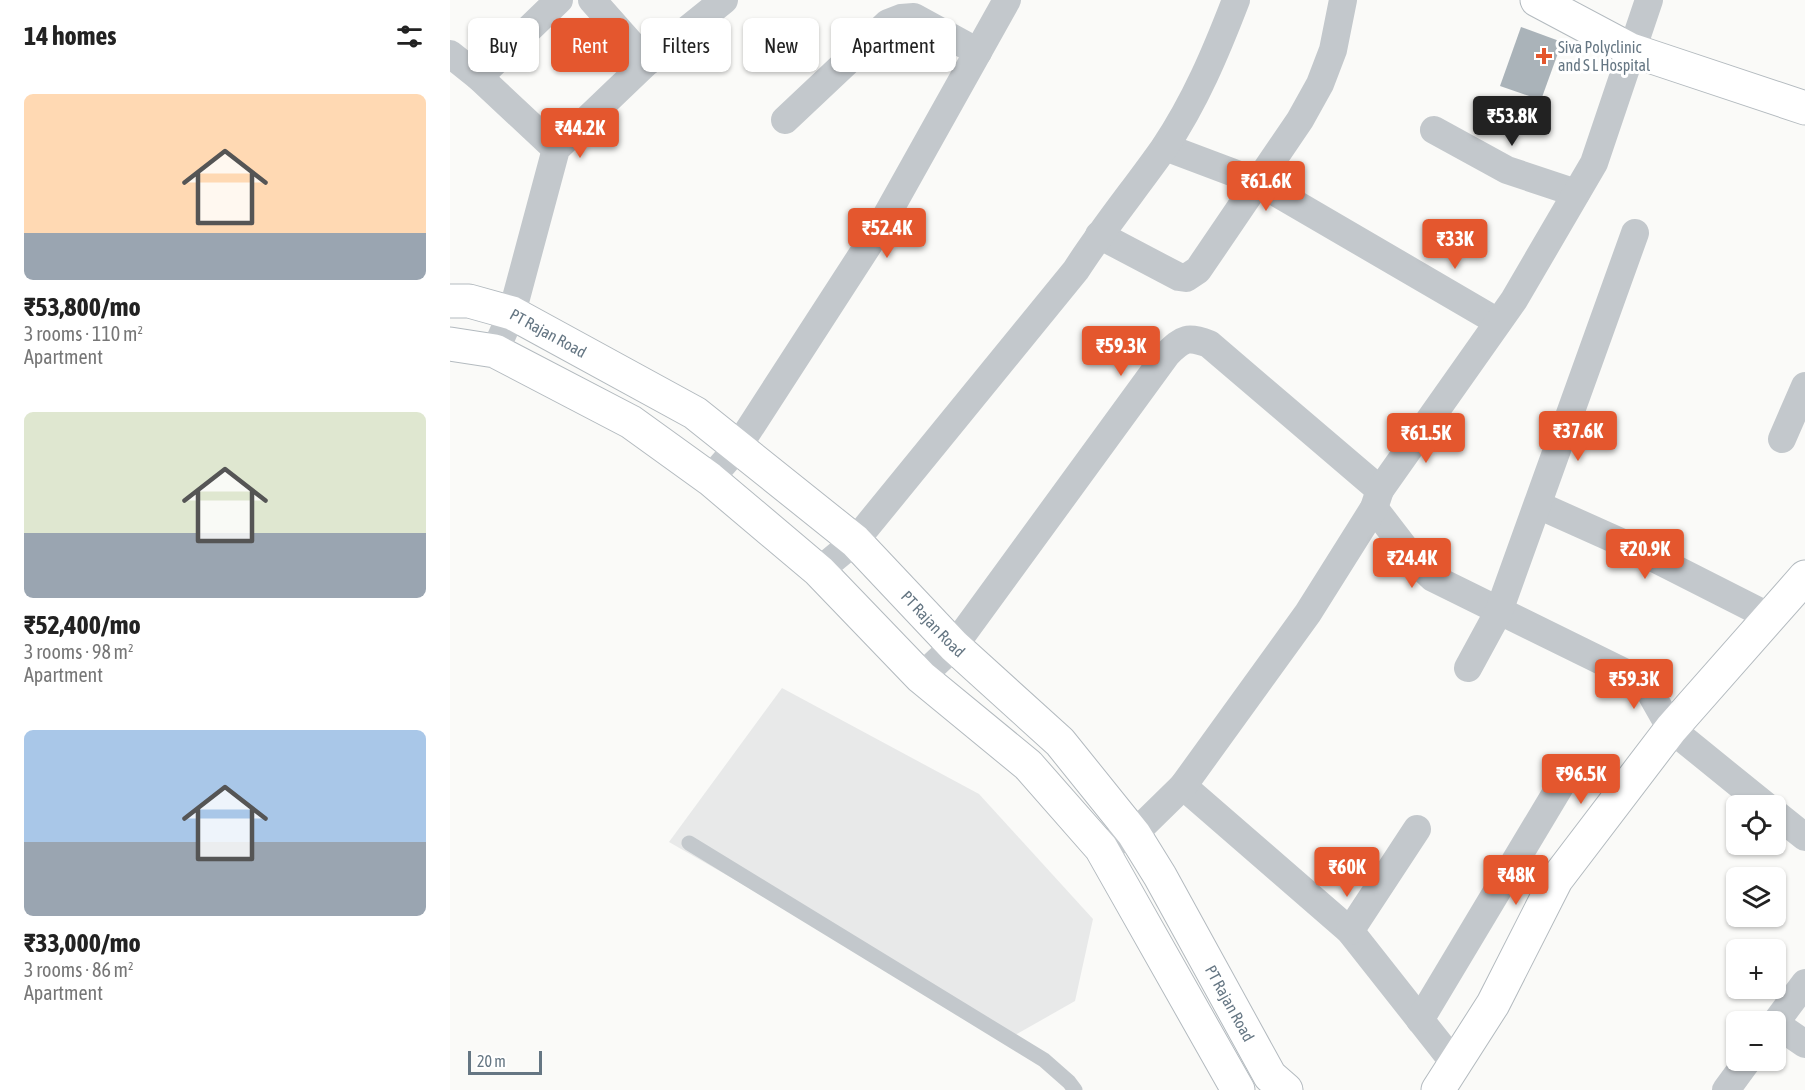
<!DOCTYPE html>
<meta charset="utf-8">
<style>
:root{--surface:#fff;--page:#f2f2f2;--text:#222;--muted:#767676;--accent:#e4572e}
body{margin:0;font-family:"Asap Condensed",sans-serif;background:var(--page);color:var(--text);height:100vh;display:flex;flex-direction:column;font-size:22px;white-space:nowrap}
*{box-sizing:border-box;margin:0}
p{font-size:20px;color:var(--muted)}
.icon{flex:none;width:33px;height:33px;fill:none;stroke:currentColor;stroke-width:2;stroke-linecap:round;stroke-linejoin:round}
.map{position:relative;flex:1;overflow:hidden}
.side{display:flex;flex-direction:column;background:var(--surface);width:450px}
.side>*{flex:none}
.guide{position:absolute;left:18px;top:18px;width:570px;height:54px;display:flex;gap:12px}
.tools{position:absolute;left:1276px;top:795px;display:grid;gap:12px}
.tools a{display:grid;place-items:center;width:60px;height:60px;border-radius:9px;background:var(--surface);box-shadow:0 2px 4px #0004;font-size:30px}
.scale{position:absolute;left:18px;bottom:15px;width:74px;box-sizing:border-box;padding-left:6px;border:3px solid #657683;border-top:0;font-size:16px;line-height:21px;white-space:nowrap;color:#657683;-webkit-text-stroke:4px #fff;paint-order:stroke}
.price{position:absolute;translate:-50% -51px;padding:0 14px;border-radius:6px;background:var(--accent);color:#fff;font-size:20px;line-height:39px;filter:drop-shadow(0 2px 3px #0008)}
.price::after{content:'';position:absolute;left:50%;top:36px;width:18px;height:14px;margin-left:-9px;background:inherit;clip-path:polygon(0 0,100% 0,50% 100%)}
.price.active{background:#222;color:#fff}
ul{padding:0;list-style:none}
li{display:grid;align-content:center;gap:12px;height:318px;padding:0 24px}
li span{display:grid;place-items:center;height:186px;border-radius:9px;color:#555}
li>.icon{margin-inline-start:auto}
span .icon{width:108px;height:108px;fill:#fffc;stroke-width:1}
li b{font-size:26px}
h2{display:flex;justify-content:space-between;align-items:center;height:72px;padding:0 24px;font-size:26px}
.chip{padding:0 21px;border-radius:9px;background:var(--surface);box-shadow:0 2px 4px #0004;font-size:21px;line-height:54px}
.chip.active{background:var(--accent);color:#fff}
main{display:flex;flex:1;min-height:0}
.map>svg:first-child{display:block}
.built{fill:#e8e9e9}
.building{fill:#aab3b9}
.lines{fill:none;stroke-linecap:round;stroke-linejoin:round}
.secondary-casing{stroke:#b3babf;stroke-width:35}
.lane{stroke:#c3c8cc;stroke-width:15}
.street{stroke:#c3c8cc;stroke-width:28}
.secondary{stroke:#fff;stroke-width:33}
.poi-dot{fill:#e4572e;stroke:#fff;stroke-width:2}
.labels{text-anchor:middle;stroke-width:6;stroke-linejoin:round;paint-order:stroke}
.poi-label{font-size:16px;fill:#657683;stroke:#fff;text-anchor:start}
.street-label{font-size:16px;fill:#657683;stroke:#fff}
</style>
<main>
<section class="side">
<h2>14 homes<svg class="icon" aria-label="filters" viewBox="0 0 24 24"><path d="M4 7h16M4 17h16"/><circle cx="9" cy="7" r="2"/><circle cx="15" cy="17" r="2"/></svg></h2>
<ul>
<li><span style="background:linear-gradient(#ffd9b3 75%,#9aa5b1 0)"><svg class="icon" aria-label="home" viewBox="0 0 24 24"><path d="M3 11l9-7 9 7M6 9v11h12V9"/></svg></span><div><b>₹53,800/mo</b><p>3 rooms · 110 m²</p><p>Apartment</p></div></li>
<li><span style="background:linear-gradient(#dfe7d0 65%,#9aa5b1 0)"><svg class="icon" aria-label="home" viewBox="0 0 24 24"><path d="M3 11l9-7 9 7M6 9v11h12V9"/></svg></span><div><b>₹52,400/mo</b><p>3 rooms · 98 m²</p><p>Apartment</p></div></li>
<li><span style="background:linear-gradient(#a9c7e8 60%,#9aa5b1 0)"><svg class="icon" aria-label="home" viewBox="0 0 24 24"><path d="M3 11l9-7 9 7M6 9v11h12V9"/></svg></span><div><b>₹33,000/mo</b><p>3 rooms · 86 m²</p><p>Apartment</p></div></li>
</ul>
</section>
<div class="map">
<svg width="1355" height="1090" viewBox="0 0 1355 1090">
<rect width="100%" height="100%" fill="#fafaf8"/>
<path class="built" d="M332,688L529,794L643,919L625,1001L560,1038L219,842Z"/>
<path class="building" d="M1071,27L1112,42L1091,100L1050,86Z"/>
<g class="lines">
<defs>
<g id="secondary">
<path d="M1087,0L1181,50L1355,108"/>
<path id="s1" d="M0,301H19L62,313L245,413L405,541L504,646L610,742L684,834L710,876L820,1076L836,1090"/>
<path d="M0,344L45,351L181,422L260,479L369,571L471,677L578,765L651,848L788,1090"/>
<path d="M988,1090L1043,1004L1106,880L1221,729L1355,577"/>
</g>
</defs>
<use href="#secondary" class="secondary-casing"/>
<path class="lane" d="M239,843L594,1060L619,1082L625,1090"/>
<g class="street">
<path d="M142,0L197,62"/>
<path d="M0,54L29,77L106,149"/>
<path d="M29,77L109,0"/>
<path d="M335,120L438,23L451,18L464,17L528,52"/>
<path d="M984,130L1057,170L1126,193"/>
<path d="M715,147L808,182L1048,322"/>
<path d="M649,235L729,277L736,278L748,270L850,120L870,84L883,50L893,0"/>
<path d="M45,351L62,313L106,149L197,62L274,0"/>
<path d="M1332,439L1355,386"/>
<path d="M260,479L287,448L430,227L557,0"/>
<path d="M1088,505L1184,548L1320,617"/>
<path d="M924,508L964,560L983,578L1180,675L1200,692L1221,729L1316,806"/>
<path d="M369,571L405,541L626,270C653,228 685,189 714,148C745,102 766,52 786,0"/>
<path d="M1018,668L1049,611L1185,233"/>
<path d="M471,677L504,646L717,354C733,338 738,336 759,344L930,490"/>
<path d="M733,786L900,931L1005,1064"/>
<path d="M1326,814L1355,837"/>
<path d="M651,848L684,834L733,786L858,613L924,508L930,490L1064,300L1144,163L1199,0"/>
<path d="M900,931L967,829"/>
<path d="M970,1020L1121,768"/>
<path d="M1326,1022L1355,983"/>
<path d="M1326,1024L1355,1044"/>
<path d="M1276,1090L1298,1060"/>
</g>
<use href="#secondary" class="secondary"/>
</g>
<path class="poi-dot" d="M1091 47h6v6h6v6h-6v6h-6v-6h-6v-6h6z"/>
<g class="labels">
<g class="poi-label">
<text x="1108" y="53">Siva Polyclinic<tspan x="1108" dy="18">and S L Hospital</tspan></text>
</g>
<g class="street-label">
<text dy="6" stroke="none"><textPath href="#s1" startOffset="105">PT Rajan Road</textPath></text>
<text dy="6" stroke="none"><textPath href="#s1" startOffset="591">PT Rajan Road</textPath></text>
<text dy="6" stroke="none"><textPath href="#s1" startOffset="1077">PT Rajan Road</textPath></text>
</g>
</g>
</svg>
<div class="tools">
<a><svg class="icon" aria-label="locate" viewBox="0 0 24 24"><circle cx="12" cy="12" r="6"/><path d="M12 2v4M12 18v4M2 12h4M18 12h4"/></svg></a>
<a><svg class="icon" aria-label="layers" viewBox="0 0 24 24"><path d="M12 4l9 5-9 5-9-5zM3 14l9 5 9-5"/></svg></a>
<a>+</a>
<a>−</a>
</div>
<div class="scale">20 m</div>
<b class="price active" style="left:1062px;top:147px">₹53.8K</b>
<b class="price" style="left:130px;top:159px">₹44.2K</b>
<b class="price" style="left:816px;top:212px">₹61.6K</b>
<b class="price" style="left:437px;top:259px">₹52.4K</b>
<b class="price" style="left:1005px;top:270px">₹33K</b>
<b class="price" style="left:671px;top:377px">₹59.3K</b>
<b class="price" style="left:1128px;top:462px">₹37.6K</b>
<b class="price" style="left:976px;top:464px">₹61.5K</b>
<b class="price" style="left:1195px;top:580px">₹20.9K</b>
<b class="price" style="left:962px;top:589px">₹24.4K</b>
<b class="price" style="left:1184px;top:710px">₹59.3K</b>
<b class="price" style="left:1131px;top:805px">₹96.5K</b>
<b class="price" style="left:897px;top:898px">₹60K</b>
<b class="price" style="left:1066px;top:906px">₹48K</b>
<div class="guide">
<a class="chip">Buy</a>
<a class="chip active">Rent</a>
<a class="chip">Filters</a>
<a class="chip">New</a>
<a class="chip">Apartment</a>
</div>
</div>
</main>
